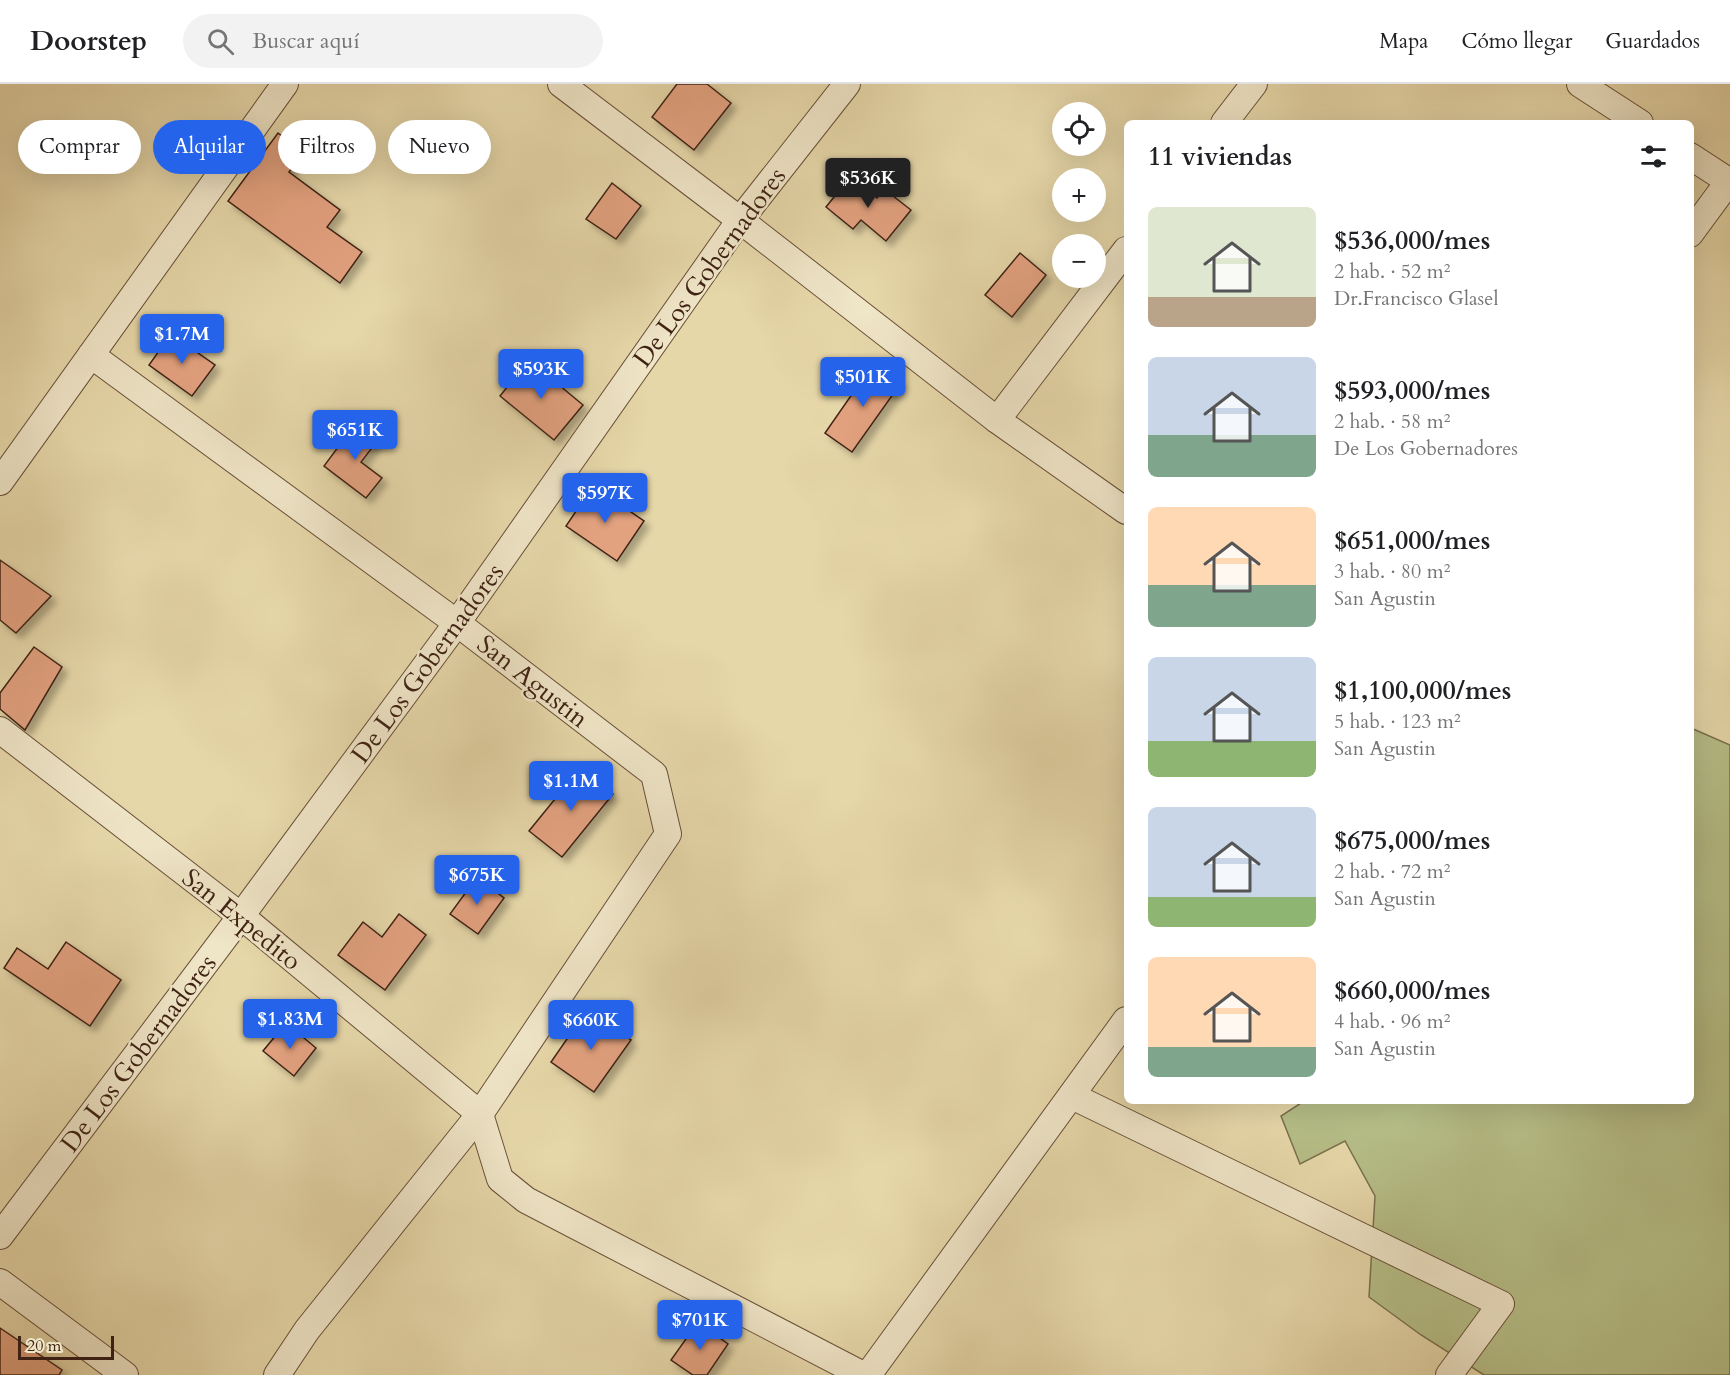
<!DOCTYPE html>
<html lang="es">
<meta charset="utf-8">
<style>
:root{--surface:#fff;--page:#f2f2f2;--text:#202124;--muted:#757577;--line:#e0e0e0;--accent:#2563eb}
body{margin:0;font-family:Cardo,serif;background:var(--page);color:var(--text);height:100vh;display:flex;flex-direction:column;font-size:22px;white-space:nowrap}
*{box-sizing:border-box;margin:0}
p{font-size:20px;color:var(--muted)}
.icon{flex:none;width:33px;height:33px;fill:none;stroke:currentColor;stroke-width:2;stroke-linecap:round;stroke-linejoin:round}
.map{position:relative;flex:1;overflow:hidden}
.side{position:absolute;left:1124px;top:36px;width:570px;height:984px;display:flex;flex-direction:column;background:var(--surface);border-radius:9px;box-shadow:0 6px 24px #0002}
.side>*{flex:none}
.guide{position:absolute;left:18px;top:36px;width:570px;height:54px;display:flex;gap:12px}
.tools{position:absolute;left:1052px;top:18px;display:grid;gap:12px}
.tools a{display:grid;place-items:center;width:54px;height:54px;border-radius:50%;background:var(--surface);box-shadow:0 6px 24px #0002;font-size:30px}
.scale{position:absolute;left:18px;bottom:15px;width:96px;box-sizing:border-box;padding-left:6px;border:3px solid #3f2214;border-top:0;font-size:16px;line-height:21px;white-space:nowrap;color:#3f2214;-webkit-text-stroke:4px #efe5c7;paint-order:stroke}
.price{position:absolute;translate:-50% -51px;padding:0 14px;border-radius:6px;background:var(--accent);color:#fff;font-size:20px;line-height:39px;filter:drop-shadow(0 2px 3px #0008)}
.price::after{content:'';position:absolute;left:50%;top:36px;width:18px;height:14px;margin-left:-9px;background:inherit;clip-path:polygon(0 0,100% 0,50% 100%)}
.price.on{background:#222;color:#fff}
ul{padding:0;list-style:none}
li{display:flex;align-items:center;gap:18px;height:150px;padding:0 24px}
li span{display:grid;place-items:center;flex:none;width:168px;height:120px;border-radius:9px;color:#555}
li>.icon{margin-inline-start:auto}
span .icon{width:72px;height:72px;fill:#fffc;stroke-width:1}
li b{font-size:26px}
h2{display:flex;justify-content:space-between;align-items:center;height:72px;padding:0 24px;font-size:26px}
.tag{padding:0 21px;border-radius:27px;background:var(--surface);box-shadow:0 6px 24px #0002;font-size:21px;line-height:54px}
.tag.on{background:var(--accent);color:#fff}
header{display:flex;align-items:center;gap:36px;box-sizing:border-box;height:84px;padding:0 30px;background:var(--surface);border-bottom:2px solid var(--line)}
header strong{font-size:28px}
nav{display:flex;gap:33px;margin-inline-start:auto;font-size:21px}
.search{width:420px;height:54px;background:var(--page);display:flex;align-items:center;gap:15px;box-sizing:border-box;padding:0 21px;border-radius:33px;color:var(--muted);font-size:22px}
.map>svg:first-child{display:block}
.green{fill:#b6be87;stroke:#7a704e;stroke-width:1.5}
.building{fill:#e2a17f;stroke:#3f2214;stroke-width:1.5;filter:url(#shadow)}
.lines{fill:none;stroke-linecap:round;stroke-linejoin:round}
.minor-casing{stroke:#694f39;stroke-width:28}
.minor{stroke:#efe5c7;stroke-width:26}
.labels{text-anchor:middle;stroke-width:5;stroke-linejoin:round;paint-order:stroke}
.street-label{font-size:26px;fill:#3f2214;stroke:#efe5c7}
</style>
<header>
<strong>Doorstep</strong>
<div class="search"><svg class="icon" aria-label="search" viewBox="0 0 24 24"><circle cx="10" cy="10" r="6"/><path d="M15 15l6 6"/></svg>Buscar aquí</div>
<nav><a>Mapa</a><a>Cómo llegar</a><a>Guardados</a></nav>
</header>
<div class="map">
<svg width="1730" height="1291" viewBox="0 0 1730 1291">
<defs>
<filter id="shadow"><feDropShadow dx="5.5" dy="5.5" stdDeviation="3" flood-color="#0004"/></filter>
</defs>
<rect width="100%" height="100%" fill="#e6d7a9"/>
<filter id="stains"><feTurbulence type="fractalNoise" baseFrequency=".00333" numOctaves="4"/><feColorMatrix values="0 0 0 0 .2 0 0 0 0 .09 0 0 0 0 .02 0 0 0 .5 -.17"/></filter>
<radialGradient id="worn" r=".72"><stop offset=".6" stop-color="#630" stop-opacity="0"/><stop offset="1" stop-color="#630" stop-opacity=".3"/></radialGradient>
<path class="green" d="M1691,644L1730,661V1291H1484L1421,1251L1369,1213L1375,1112L1345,1057L1300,1080L1281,1032L1304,1017H1690Z"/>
<g class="building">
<path d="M677,0H707L731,19L694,66L652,33Z"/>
<path d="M278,49L303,68L289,88L340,126L327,143L362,168L340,199L228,117Z"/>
<path d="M851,92L877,114L884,105L911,126L886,157L861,136L853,145L826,123Z"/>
<path d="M612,99L641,122L616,155L586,135Z"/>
<path d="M1020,169L1046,191L1012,233L985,211Z"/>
<path d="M171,250L215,281L192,312L149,281Z"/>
<path d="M529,276L583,321L554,356L500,312Z"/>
<path d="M873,280L901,299L852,368L825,349Z"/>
<path d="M356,339L378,356L361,378L382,394L366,414L324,382Z"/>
<path d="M593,402L644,437L617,477L566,442Z"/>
<path d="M0,476L51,512L16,549L0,536Z"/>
<path d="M34,563L62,583L25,646L0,625V609Z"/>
<path d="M581,683L613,710L562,773L529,747Z"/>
<path d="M477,793L504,814L478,850L450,830Z"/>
<path d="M399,830L426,851L385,906L338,871L363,838L382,853Z"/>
<path d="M66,858L121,896L90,942L4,884L17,864L48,885Z"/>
<path d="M587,926L631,956L594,1008L551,978Z"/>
<path d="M286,939L316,964L294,992L263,967Z"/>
<path d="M698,1238L728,1260L707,1291H693L671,1276Z"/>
<path d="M0,1244L62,1286L59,1291H0Z"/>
</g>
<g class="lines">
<defs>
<g id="minor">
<path d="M561,0L740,136L997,336L1126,427"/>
<path d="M1580,0L1640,39"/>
<path d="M1224,39L1254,0"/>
<path d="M1690,72L1730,98"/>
<path d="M1690,150L1729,97"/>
<path d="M91,271L457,539L654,690L668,750L480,1030L307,1246L277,1291"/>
<path d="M997,336L1126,166"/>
<path d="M0,398L285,0"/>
<path d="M0,646L241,832L480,1030"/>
<path d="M1072,1012L1501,1220L1449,1291"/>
<path d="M480,1030L500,1095L526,1116L863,1291"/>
<path d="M0,1152L241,832L457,539L740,136L847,0"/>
<path d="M0,1198L125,1291"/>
<path d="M868,1291L1126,936"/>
</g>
</defs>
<use href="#minor" class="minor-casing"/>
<use href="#minor" class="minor"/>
</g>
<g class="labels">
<g class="street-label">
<text transform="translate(709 183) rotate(-54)" y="9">De Los Gobernadores</text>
<text transform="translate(427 579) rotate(-54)" y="9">De Los Gobernadores</text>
<text transform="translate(533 597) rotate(38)" y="9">San Agustin</text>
<text transform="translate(242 835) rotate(39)" y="9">San Expedito</text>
<text transform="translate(138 969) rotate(-53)" y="9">De Los Gobernadores</text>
</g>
</g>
<rect width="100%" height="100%" filter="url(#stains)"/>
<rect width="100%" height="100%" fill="url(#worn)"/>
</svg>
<div class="tools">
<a><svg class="icon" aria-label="locate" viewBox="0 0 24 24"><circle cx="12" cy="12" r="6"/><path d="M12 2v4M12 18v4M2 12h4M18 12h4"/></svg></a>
<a>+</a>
<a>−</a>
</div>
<div class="scale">20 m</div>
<b class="price on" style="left:868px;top:125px">$536K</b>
<b class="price" style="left:182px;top:281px">$1.7M</b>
<b class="price" style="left:541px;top:316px">$593K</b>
<b class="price" style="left:863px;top:324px">$501K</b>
<b class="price" style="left:355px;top:377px">$651K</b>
<b class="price" style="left:605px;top:440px">$597K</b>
<b class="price" style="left:571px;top:728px">$1.1M</b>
<b class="price" style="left:477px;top:822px">$675K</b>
<b class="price" style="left:290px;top:966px">$1.83M</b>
<b class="price" style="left:591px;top:967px">$660K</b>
<b class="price" style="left:700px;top:1267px">$701K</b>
<div class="guide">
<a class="tag">Comprar</a>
<a class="tag on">Alquilar</a>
<a class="tag">Filtros</a>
<a class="tag">Nuevo</a>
</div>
<section class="side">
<h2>11 viviendas<svg class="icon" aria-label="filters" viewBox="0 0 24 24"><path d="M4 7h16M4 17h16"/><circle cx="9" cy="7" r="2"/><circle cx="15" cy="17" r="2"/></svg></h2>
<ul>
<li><span style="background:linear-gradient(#dfe7d0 75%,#b9a48a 0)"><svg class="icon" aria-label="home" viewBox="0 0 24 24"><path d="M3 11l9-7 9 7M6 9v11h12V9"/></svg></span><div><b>$536,000/mes</b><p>2 hab. · 52 m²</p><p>Dr.Francisco Glasel</p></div></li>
<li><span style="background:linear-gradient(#c9d6e8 65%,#7fa58c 0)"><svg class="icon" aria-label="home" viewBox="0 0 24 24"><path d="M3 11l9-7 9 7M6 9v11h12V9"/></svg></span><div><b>$593,000/mes</b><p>2 hab. · 58 m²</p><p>De Los Gobernadores</p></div></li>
<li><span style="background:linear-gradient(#ffd9b3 65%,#7fa58c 0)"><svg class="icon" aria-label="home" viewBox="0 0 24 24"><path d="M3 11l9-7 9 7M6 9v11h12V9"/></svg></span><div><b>$651,000/mes</b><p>3 hab. · 80 m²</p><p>San Agustin</p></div></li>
<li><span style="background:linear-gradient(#c9d6e8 70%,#8fb573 0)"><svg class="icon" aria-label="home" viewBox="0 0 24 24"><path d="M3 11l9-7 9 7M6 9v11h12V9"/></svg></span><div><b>$1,100,000/mes</b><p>5 hab. · 123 m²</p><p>San Agustin</p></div></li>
<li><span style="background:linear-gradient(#c9d6e8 75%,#8fb573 0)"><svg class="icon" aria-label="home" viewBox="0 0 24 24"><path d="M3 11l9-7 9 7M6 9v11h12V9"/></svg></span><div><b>$675,000/mes</b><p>2 hab. · 72 m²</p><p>San Agustin</p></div></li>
<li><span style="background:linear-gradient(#ffd9b3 75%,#7fa58c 0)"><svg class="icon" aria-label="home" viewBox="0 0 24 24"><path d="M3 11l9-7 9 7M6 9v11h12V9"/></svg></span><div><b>$660,000/mes</b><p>4 hab. · 96 m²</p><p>San Agustin</p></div></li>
</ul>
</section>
</div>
